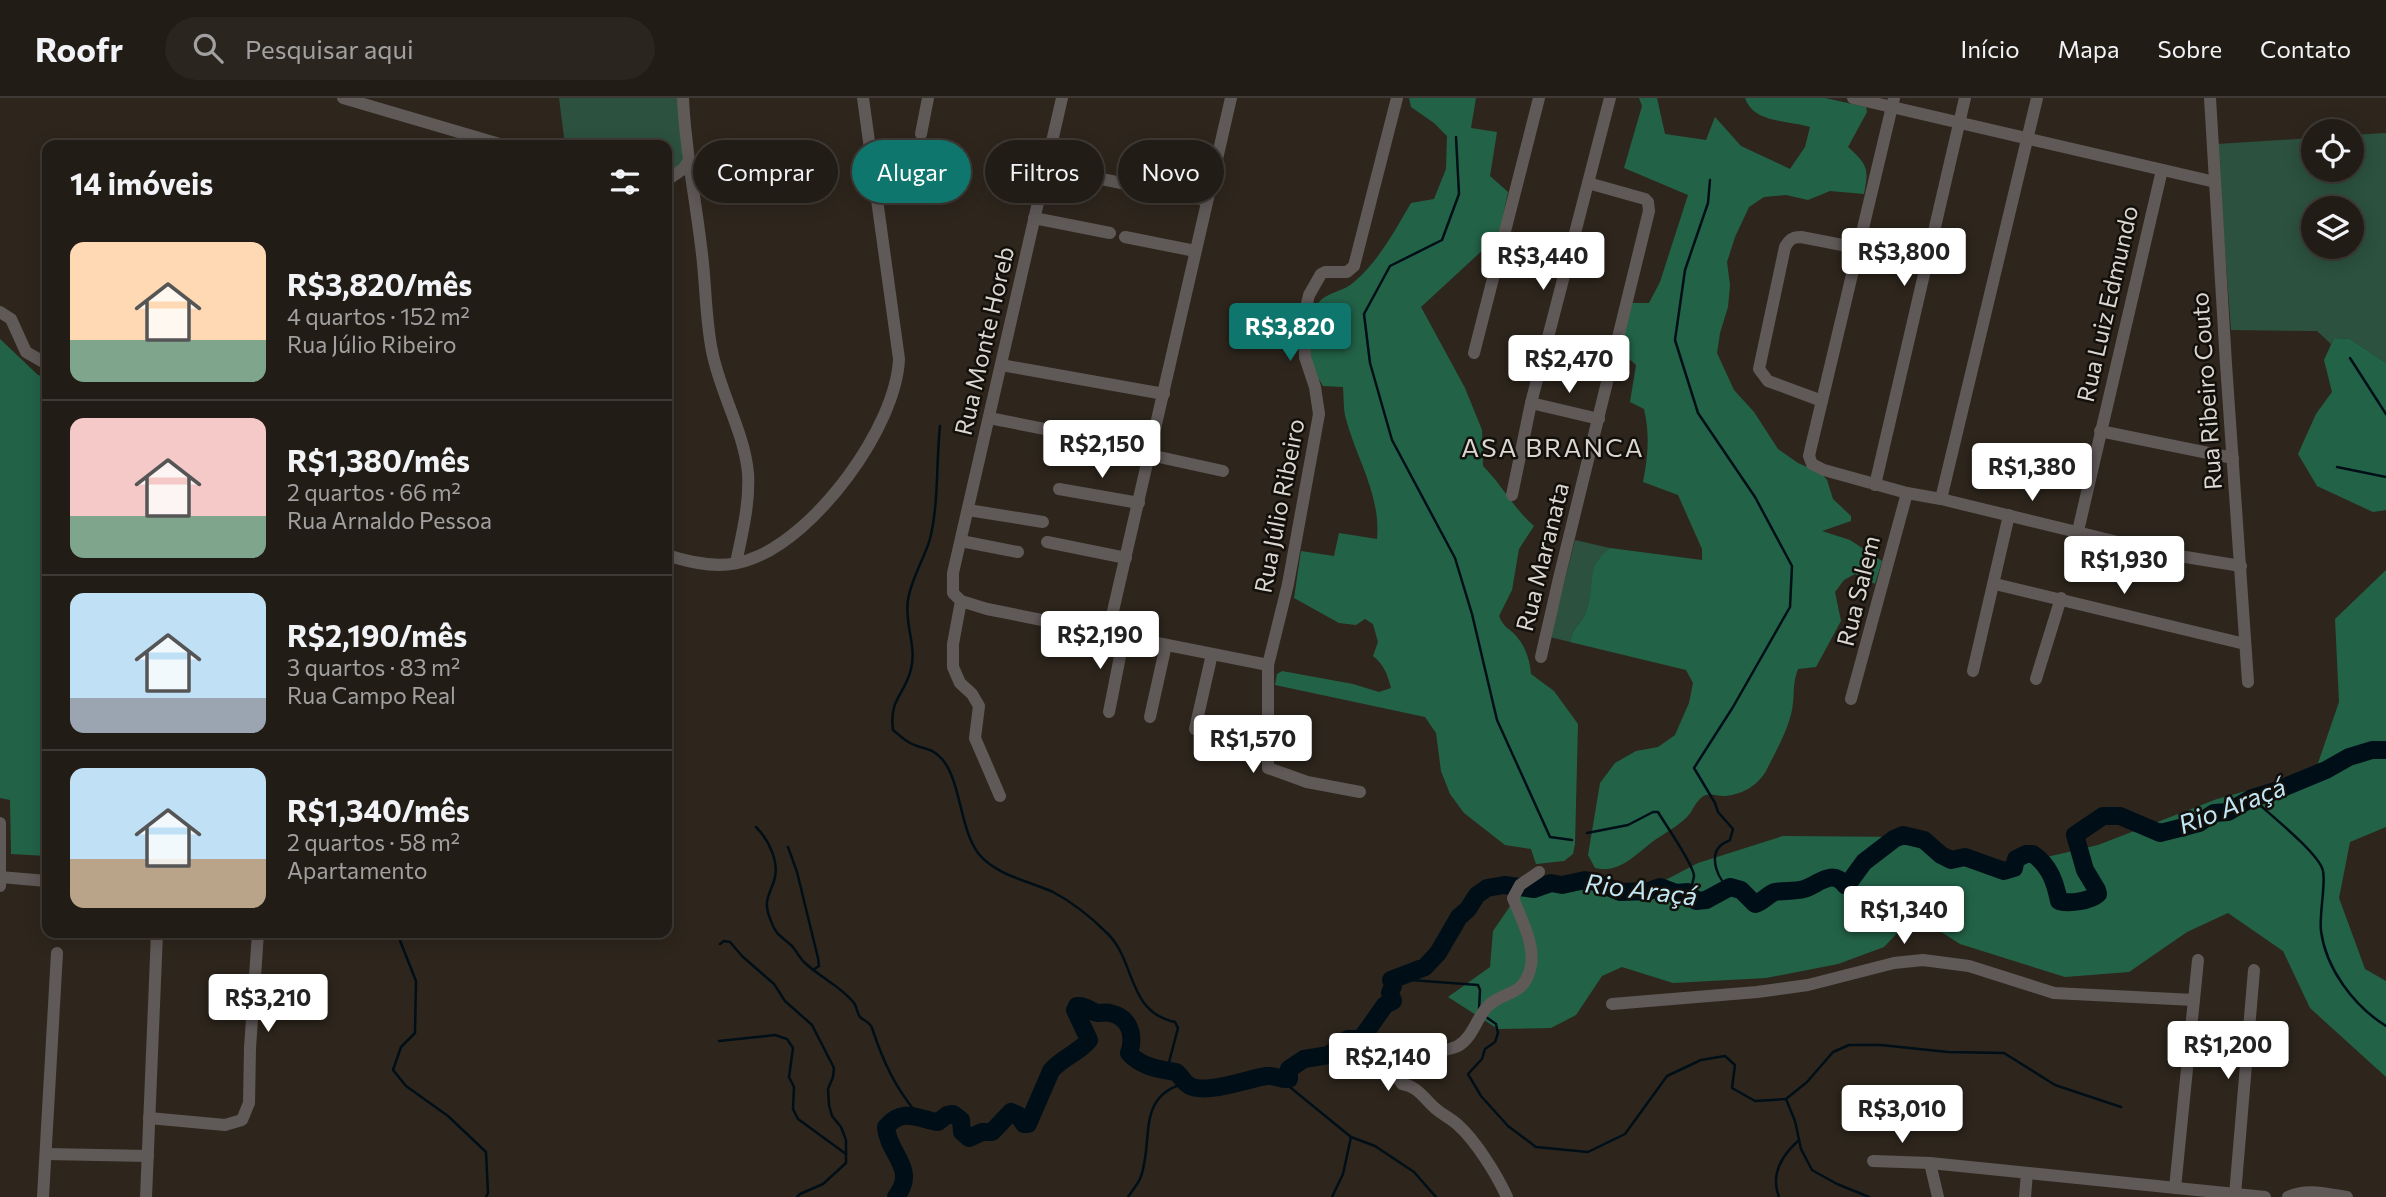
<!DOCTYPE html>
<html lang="pt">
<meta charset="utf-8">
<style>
:root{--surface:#221c16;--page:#2a251f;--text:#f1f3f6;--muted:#a2a1a1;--line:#3f3a35;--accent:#0f766e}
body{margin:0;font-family:Commissioner,sans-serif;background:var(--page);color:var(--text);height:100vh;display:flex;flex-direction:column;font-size:26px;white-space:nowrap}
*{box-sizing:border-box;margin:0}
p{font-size:23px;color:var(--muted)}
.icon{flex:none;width:38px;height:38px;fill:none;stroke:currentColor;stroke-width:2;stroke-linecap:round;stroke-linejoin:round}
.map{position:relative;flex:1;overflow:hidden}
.side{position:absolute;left:42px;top:42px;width:630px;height:798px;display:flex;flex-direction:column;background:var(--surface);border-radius:14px;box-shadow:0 4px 18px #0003,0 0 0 2px var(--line)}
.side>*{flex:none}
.guide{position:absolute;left:693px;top:42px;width:665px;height:63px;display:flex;gap:14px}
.tools{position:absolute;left:2301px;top:21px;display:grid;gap:14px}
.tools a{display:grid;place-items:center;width:63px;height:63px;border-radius:50%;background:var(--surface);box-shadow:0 4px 18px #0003,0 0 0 2px var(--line);font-size:35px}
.price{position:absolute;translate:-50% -60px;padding:0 16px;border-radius:7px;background:#fff;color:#222;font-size:23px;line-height:46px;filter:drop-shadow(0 2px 4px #0008)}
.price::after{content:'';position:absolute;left:50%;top:42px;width:21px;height:16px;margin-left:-10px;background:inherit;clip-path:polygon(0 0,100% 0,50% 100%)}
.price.selected{background:var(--accent);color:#fff}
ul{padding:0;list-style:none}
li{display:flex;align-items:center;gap:21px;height:175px;padding:0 28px}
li+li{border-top:2px solid var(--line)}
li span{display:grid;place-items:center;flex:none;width:196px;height:140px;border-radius:14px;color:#555}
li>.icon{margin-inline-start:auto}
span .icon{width:84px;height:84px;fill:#fffc;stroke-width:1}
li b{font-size:30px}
h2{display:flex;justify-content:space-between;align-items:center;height:84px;padding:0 28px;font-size:30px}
.tag{padding:0 24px;border-radius:32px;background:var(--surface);box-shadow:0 4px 18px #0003,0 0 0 2px var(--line);font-size:24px;line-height:63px}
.tag.selected{background:var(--accent);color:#fff}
header{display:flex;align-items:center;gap:42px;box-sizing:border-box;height:98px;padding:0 35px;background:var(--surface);border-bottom:2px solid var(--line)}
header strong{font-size:33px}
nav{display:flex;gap:38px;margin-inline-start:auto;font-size:24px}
.search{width:490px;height:63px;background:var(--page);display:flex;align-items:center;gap:18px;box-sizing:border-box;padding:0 24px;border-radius:38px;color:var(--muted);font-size:26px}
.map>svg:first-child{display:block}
.green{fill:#2c513f;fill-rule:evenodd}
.forest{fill:#226348}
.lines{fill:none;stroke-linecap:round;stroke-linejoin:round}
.stream{stroke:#000f17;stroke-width:2.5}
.river{stroke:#000f17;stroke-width:18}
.minor{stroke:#5f5958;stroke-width:12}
.labels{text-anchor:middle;stroke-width:5;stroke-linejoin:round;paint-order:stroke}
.street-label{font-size:24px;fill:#dbd7d0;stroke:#13100c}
.neighbourhood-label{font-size:26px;letter-spacing:2px;fill:#dbd7d0;stroke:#13100c}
.water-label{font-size:26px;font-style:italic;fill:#c1e6f5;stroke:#13100c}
</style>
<header>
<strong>Roofr</strong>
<div class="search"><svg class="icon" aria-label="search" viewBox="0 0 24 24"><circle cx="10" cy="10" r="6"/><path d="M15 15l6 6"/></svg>Pesquisar aqui</div>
<nav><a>Início</a><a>Mapa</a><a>Sobre</a><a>Contato</a></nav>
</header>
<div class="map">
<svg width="2386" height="1099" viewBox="0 0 2386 1099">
<rect width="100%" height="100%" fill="#2e261d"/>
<g class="green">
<path d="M559,0H678L683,63L677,71L667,77V47H565Z"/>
<path d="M2386,35V265L2350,241L2334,240L2331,246L2317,233L2231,232L2217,46L2313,40L2314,72H2352V37ZM2314,110H2352V149H2314Z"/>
<path d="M1575,442L1610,450C1584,470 1597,490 1585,516C1579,529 1574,526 1570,544L1550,539Z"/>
</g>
<g class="forest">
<path d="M1409,0H1476L1471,30L1497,34L1490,78L1508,94L1499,137L1421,209L1465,290L1482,332L1483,368C1502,387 1514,411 1534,428L1519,451L1512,492L1499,518C1505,532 1509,529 1517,539C1526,549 1530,564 1531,576L1554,593L1578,626L1575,746L1573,756L1564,763L1536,766L1531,751L1505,747L1464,715L1450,696L1441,673L1436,635L1425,619L1275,587L1277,576L1282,573L1353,586L1379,594L1391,590C1388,578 1384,566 1373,558L1378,544L1373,526L1365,521L1356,527L1339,525L1294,500L1301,453L1334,458L1339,435L1377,441C1381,397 1357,362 1346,321C1343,311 1344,299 1343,289L1323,288C1319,281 1313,273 1310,264C1305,247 1307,209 1325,199C1335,193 1345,192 1354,184C1379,163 1395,132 1411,105L1434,101L1446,71L1447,38L1434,25L1411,9Z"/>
<path d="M1639,0H1657L1665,36L1706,42L1715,19L1741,48L1790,71L1805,49L1810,29C1790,22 1754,26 1745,0H1825L1866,9L1867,14L1848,49C1868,67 1869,71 1864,96L1830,93L1808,102L1786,97L1764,99L1749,109L1735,139L1727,164L1730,187L1728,209L1720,235L1717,255L1734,292L1754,314L1778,351L1798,365L1821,375L1827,382L1833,401L1851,418V423L1822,433L1850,442L1882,463L1875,486L1855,476L1844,482L1835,494L1841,523L1816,569L1798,571C1792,586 1795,596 1792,612C1788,632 1776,653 1767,671C1759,687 1742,697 1724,698C1714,698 1707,693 1699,702C1694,707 1692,714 1687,719C1677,729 1663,736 1652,744C1635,757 1619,776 1595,770L1588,757L1600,685L1615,665L1636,653L1658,649L1675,637L1689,605L1693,585L1686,572L1570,544C1574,526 1579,529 1585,516C1597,490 1583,470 1610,450L1702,462V451L1678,397L1643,384C1648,359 1650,336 1644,311L1630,304L1636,267L1620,253L1631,205H1649L1660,184L1688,97L1624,70L1642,8Z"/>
<path d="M2334,240L2350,241L2386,265V412L2373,414L2317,388L2298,356L2316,316L2332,294L2324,262Z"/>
<path d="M0,241L38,277L47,280V758L11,756L10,702L0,700Z"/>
<path d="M2386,472V729L2350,744L2339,800L2365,871L2386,883V979L2310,910L2283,853L2228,815L2187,834L2129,874L2065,879L1960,846L1935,830L1903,829L1884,849L1838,866L1766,880L1673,885L1622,869L1602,878L1576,917L1551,930L1498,931L1448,899L1490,869L1493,833L1517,798L1580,779L1652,789L1698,765L1783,738L1908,739L1991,772L2098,747L2217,701L2315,674L2339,604L2335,521Z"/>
</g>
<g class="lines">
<g class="stream">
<path d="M1456,39L1459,96L1442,142L1390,168L1364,216L1370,265L1392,342L1455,460L1472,516L1497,622L1550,739L1572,742"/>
<path d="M1710,82L1708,105L1685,172L1675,242L1698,315L1755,399L1792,468L1790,509L1733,609L1694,670L1715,705L1718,714L1733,731L1730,742C1727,744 1723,745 1720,748C1709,759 1718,784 1730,789"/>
<path d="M2350,260L2386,316"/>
<path d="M940,328C936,365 939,404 930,441C924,461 911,481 908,502C904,526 917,547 911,571C905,597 889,600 893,632C898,636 904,642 910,645C923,652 930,648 942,661C961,683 959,728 978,755C995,777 1029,783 1053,794C1074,805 1091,819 1108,836C1136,864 1127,914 1175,924L1178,930L1167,972"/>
<path d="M2337,369L2386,379"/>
<path d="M2252,700C2267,714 2320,756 2323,773C2326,786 2319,816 2321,833C2326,871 2354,908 2386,928"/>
<path d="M756,729C769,742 780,765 774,783C768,800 763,804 771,823C775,836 782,839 791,847C796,852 799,859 804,864C819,879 841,888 854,905C857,909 857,915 860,919C864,923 870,924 872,930C883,963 895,990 919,1018"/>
<path d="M1587,735L1628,727L1653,714H1658C1665,726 1694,767 1694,778C1693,784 1691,790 1690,795"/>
<path d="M788,749L797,774L818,860L819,868L813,872"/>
<path d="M397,835L416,883L415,935L401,949L393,972L406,988L448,1018L486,1054L488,1095L486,1099"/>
<path d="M720,846L724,843L730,844L742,858L774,886L785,903L812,927L834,970L833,979L828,991L829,1007L832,1018L841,1029L846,1042V1065L823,1086L800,1096L797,1099"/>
<path d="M1397,881L1478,887L1480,892L1479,912"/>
<path d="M1486,919L1496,926L1498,935L1495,944L1485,951L1482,961L1468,976L1481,998L1508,1028L1536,1049L1588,1054L1625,1036L1667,978L1701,962L1725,958L1735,967L1732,990L1755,1003L1786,1001L1807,984L1833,954L1849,947H1881L1948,954L2004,955L2055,987L2121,1009"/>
<path d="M719,943L775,937L787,941L793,950L789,979L794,989L793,1011L798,1021L846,1056"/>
<path d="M1286,982L1291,990L1351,1039L1375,1048L1414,1074L1436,1099"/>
<path d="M1786,1001L1795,1023L1801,1051L1812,1072L1837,1086L1869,1099"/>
<path d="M1128,1099C1132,1093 1137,1087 1140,1081C1155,1044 1134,998 1186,985"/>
<path d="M1332,1099L1343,1076L1351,1039"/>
<path d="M1779,1099C1770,1076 1782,1057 1799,1042"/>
</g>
<path class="river" d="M896,1099C918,1070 888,1057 886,1029C903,1009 918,1021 938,1024L947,1017L953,1016L961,1022L962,1034L969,1040L982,1034H992L1011,1014L1018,1017L1024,1026H1028L1051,973C1061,960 1079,955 1089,942L1075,912L1077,908C1087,907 1090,914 1098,915C1102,915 1106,914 1110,915C1130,919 1135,938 1129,955C1141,969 1159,971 1176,974C1180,977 1183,983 1187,986C1202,999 1249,980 1267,978C1275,977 1281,982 1289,981V971L1304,961L1329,957L1348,941H1361L1385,907L1393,903L1390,895L1393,888L1391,882L1425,869L1438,855L1459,819L1468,811L1477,797L1487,790L1504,787L1534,791L1551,785L1562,787L1585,782L1596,784L1620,794L1649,793L1660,789L1676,795L1688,794L1696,803L1706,802L1730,789L1741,792L1755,806C1763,804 1768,796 1775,794C1784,792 1794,794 1804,791C1818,787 1832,770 1845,787L1848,786L1864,764L1894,741L1903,737L1924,742L1941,757L1951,762L1965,759L2004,773L2014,770L2016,761L2026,756H2033C2050,768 2055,784 2059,803C2070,806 2090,803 2098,796L2097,792L2085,772L2075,737L2103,718H2120L2160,735L2172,732L2199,725L2214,715L2228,714L2252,700L2275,693L2326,672L2349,659L2372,652H2386"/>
<g class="minor">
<path d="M343,0L503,47"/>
<path d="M683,0C685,50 695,98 701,148C706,183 705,219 712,253C720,295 744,333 748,375C750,405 742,436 736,465"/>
<path d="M1062,0L953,475V495L961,503L987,511L1268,567"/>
<path d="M1853,0L2215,84"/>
<path d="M1894,0L1811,349L1809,358L1812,366L1824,372L1907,395L1941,401L2167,456L2241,468"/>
<path d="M2210,0L2226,266L2248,584"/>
<path d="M921,36L928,0"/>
<path d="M1046,70L1207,102"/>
<path d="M667,82L683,71L688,64"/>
<path d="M1034,120L1110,135"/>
<path d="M1125,139L1195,153"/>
<path d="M0,214L11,221L26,254L47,266"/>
<path d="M1474,255L1539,0"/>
<path d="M1001,267L1164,296"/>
<path d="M1822,303L1768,283L1759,271L1785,149C1789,142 1792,139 1801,139L1858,150"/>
<path d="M1531,305L1599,321"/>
<path d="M989,320L1151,352"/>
<path d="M2100,333L2233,360"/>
<path d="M1150,357L1223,373"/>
<path d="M1875,387L1965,0"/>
<path d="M1059,391L1139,405"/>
<path d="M1512,397L1531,305L1610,0"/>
<path d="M1941,401L2037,0"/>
<path d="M968,412L1043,424"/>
<path d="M2078,433L2162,72"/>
<path d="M961,443L1018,454"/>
<path d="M1047,444L1126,460"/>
<path d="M667,457C694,466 724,472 751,461C816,438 896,329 899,261L863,0"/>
<path d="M1995,486L2245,546"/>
<path d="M961,503L953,546V569L960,585L972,596L979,608L975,640L1000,698"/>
<path d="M1108,535L1231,0"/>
<path d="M1541,559L1559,480L1649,113L1648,104L1645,101L1588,85"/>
<path d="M1973,573L2009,417"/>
<path d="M2036,581L2061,500"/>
<path d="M1851,601L1907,395"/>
<path d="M1109,614L1124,538"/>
<path d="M1150,619L1166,547"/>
<path d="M1195,631L1212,556"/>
<path d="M1360,694L1307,684L1268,670V567L1288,486L1319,316L1315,289L1305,259L1304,234L1306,210L1309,197L1321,176L1325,174H1347L1354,168L1397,0"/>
<path d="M0,725V788"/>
<path d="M0,779L47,783"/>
<path d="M1612,906L1757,894L1808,887L1894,865L1923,862L1969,868L2054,895L2194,902"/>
<path d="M149,1020L225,1027L242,1022L249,1005L250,950L258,835"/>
<path d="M47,1056L148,1058"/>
<path d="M1873,1063L1930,1065L2265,1099"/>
<path d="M1930,1065L1938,1099"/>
<path d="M2175,1090L2198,862"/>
<path d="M2235,1097L2254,872"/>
<path d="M43,1099L57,855"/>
<path d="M146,1099L157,835"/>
<path d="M1507,1099C1497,1077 1476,1043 1458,1027C1452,1021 1443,1017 1436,1011C1425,1002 1418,988 1402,986C1382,959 1444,955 1458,948C1473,939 1476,921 1487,909C1503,892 1522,900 1530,872C1537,849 1521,821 1513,800L1520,787L1539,774"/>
<path d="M2025,1099L2027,1075"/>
<path d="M2288,1099C2308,1090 2326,1096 2347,1099"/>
</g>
</g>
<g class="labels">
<g class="street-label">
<text transform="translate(2108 206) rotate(-77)" y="8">Rua Luiz Edmundo</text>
<text transform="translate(985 243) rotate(-77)" y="8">Rua Monte Horeb</text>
<text transform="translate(2207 293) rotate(-94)" y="8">Rua Ribeiro Couto</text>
<text transform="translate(1280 408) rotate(-79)" y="8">Rua Júlio Ribeiro</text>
<text transform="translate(1543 459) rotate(-76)" y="8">Rua Maranata</text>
<text transform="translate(1859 493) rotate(-76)" y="8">Rua Salem</text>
</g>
<g class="neighbourhood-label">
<text x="1553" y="359">ASA BRANCA</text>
</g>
<g class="water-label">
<text transform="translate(2232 708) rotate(-21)" y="9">Rio Araçá</text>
<text transform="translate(1641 792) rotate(7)" y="9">Rio Araçá</text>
</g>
</g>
</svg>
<div class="tools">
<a><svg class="icon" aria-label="locate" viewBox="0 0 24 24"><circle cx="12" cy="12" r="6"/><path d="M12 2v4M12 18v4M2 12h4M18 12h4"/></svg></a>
<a><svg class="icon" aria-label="layers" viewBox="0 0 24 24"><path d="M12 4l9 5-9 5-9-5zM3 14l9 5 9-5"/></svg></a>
</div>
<b class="price" style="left:1904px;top:190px">R$3,800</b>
<b class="price" style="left:1543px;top:194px">R$3,440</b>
<b class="price selected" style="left:1290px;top:265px">R$3,820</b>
<b class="price" style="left:1569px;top:297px">R$2,470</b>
<b class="price" style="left:1102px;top:382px">R$2,150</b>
<b class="price" style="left:2032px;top:405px">R$1,380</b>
<b class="price" style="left:2124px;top:498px">R$1,930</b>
<b class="price" style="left:1100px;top:573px">R$2,190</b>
<b class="price" style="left:1253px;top:677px">R$1,570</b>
<b class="price" style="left:1904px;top:848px">R$1,340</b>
<b class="price" style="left:268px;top:936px">R$3,210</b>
<b class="price" style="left:2228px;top:983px">R$1,200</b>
<b class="price" style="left:1388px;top:995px">R$2,140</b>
<b class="price" style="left:1902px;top:1047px">R$3,010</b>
<div class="guide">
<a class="tag">Comprar</a>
<a class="tag selected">Alugar</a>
<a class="tag">Filtros</a>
<a class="tag">Novo</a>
</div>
<section class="side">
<h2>14 imóveis<svg class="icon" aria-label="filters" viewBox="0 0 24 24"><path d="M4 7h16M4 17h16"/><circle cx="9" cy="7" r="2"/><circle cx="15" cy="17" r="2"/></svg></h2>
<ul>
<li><span style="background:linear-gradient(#ffd9b3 70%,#7fa58c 0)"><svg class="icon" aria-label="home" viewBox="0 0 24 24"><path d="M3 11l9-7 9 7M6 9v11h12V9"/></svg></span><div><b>R$3,820/mês</b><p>4 quartos · 152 m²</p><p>Rua Júlio Ribeiro</p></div></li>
<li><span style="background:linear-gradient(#f6c9c9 70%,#7fa58c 0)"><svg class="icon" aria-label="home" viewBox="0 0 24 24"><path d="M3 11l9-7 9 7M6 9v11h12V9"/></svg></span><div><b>R$1,380/mês</b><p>2 quartos · 66 m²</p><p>Rua Arnaldo Pessoa</p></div></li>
<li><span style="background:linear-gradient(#bfe0f5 75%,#9aa5b1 0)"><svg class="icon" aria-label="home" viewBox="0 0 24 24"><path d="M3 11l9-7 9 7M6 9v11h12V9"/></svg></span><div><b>R$2,190/mês</b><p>3 quartos · 83 m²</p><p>Rua Campo Real</p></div></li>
<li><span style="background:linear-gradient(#bfe0f5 65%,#b9a48a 0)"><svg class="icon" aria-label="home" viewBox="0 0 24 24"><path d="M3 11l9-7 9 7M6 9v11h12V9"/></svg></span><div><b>R$1,340/mês</b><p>2 quartos · 58 m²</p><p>Apartamento</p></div></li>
</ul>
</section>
</div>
